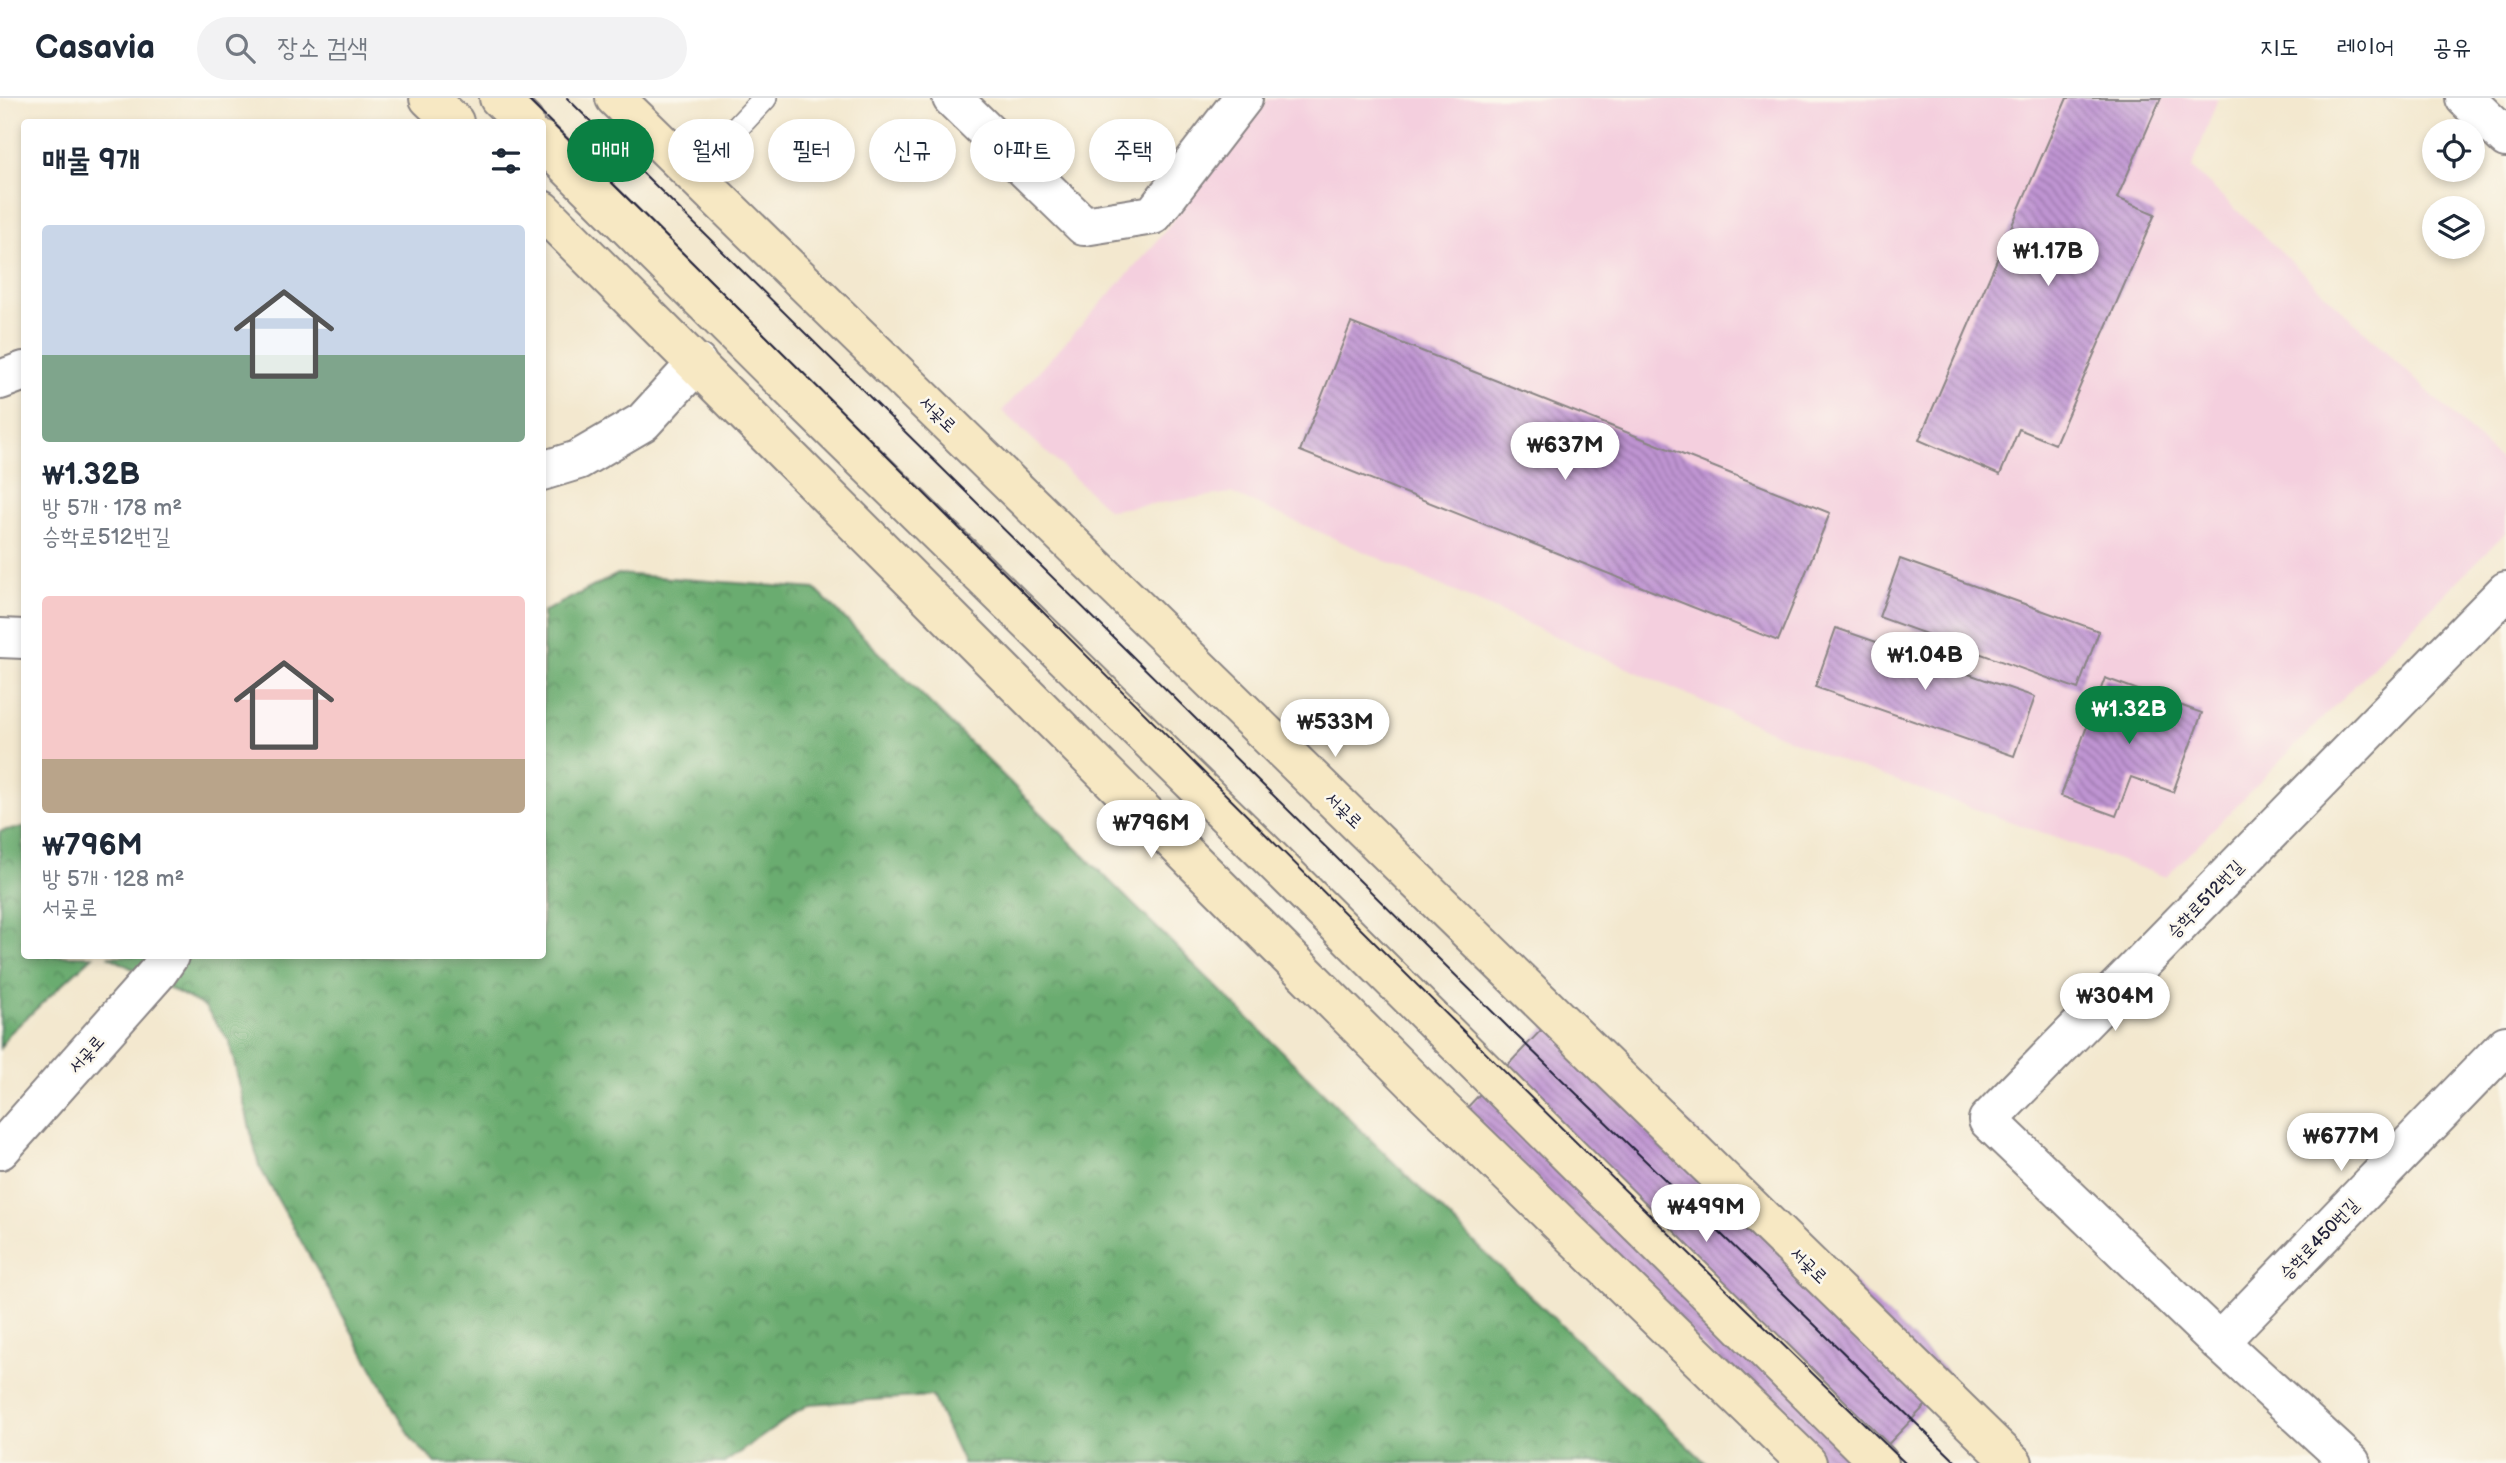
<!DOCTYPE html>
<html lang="ko">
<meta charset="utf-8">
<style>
:root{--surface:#fff;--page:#f2f2f3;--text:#1f2937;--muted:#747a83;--line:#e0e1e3;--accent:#0b8043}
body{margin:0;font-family:"Balsamiq Sans","Poor Story",sans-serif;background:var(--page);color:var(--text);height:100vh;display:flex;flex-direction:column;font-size:26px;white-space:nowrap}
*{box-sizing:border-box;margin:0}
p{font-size:23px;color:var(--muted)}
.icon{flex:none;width:38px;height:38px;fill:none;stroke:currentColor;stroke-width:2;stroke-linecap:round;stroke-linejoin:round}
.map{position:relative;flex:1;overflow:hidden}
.details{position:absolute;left:21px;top:21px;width:525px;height:840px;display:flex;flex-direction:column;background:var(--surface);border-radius:7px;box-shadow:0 4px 10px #0003}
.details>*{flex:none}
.hud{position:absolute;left:567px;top:21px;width:665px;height:63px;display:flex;gap:14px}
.buttons{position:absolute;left:2422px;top:21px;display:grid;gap:14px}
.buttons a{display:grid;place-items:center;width:63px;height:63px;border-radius:50%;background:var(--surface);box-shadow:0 4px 10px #0003;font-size:35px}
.price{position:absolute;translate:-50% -60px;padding:0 16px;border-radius:24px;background:#fff;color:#222;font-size:23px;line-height:46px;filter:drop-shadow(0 2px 4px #0008)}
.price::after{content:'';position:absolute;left:50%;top:42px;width:21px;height:16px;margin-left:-10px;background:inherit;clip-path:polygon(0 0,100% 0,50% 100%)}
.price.active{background:var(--accent);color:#fff}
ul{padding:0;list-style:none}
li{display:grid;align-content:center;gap:14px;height:371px;padding:0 21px}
li span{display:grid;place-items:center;height:217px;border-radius:7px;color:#555}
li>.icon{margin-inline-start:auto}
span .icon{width:126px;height:126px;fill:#fffc;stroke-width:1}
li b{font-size:30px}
h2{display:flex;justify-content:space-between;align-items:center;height:84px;padding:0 21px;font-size:30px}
.pill{padding:0 24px;border-radius:32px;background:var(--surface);box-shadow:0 4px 10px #0003;font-size:24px;line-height:63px}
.pill.active{background:var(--accent);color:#fff}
header{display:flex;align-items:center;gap:42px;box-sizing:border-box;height:98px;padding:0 35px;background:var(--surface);border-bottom:2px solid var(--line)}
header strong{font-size:33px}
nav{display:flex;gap:38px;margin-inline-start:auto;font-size:24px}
.search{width:490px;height:63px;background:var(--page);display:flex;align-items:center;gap:18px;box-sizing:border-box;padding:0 24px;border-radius:38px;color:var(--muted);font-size:26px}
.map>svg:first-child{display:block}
.built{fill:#f4cfde}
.forest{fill:url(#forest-crowns);stroke:#466756;stroke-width:2}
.building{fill:url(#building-back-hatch)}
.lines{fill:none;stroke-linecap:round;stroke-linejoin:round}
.lane-casing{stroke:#8a8585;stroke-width:26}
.street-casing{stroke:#8a8585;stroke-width:42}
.secondary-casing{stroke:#8a8585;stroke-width:42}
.lane{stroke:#fff;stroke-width:23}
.street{stroke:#fff;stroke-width:38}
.secondary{stroke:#f7e8c3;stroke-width:38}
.tram{stroke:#22223b;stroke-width:2}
.labels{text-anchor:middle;stroke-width:5;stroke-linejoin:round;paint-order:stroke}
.street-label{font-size:18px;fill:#22223b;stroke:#fbf7ec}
</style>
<header>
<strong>Casavia</strong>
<div class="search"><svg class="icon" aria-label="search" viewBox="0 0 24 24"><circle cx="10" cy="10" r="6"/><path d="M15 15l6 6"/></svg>장소 검색</div>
<nav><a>지도</a><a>레이어</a><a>공유</a></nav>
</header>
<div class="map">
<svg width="2506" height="1365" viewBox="0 0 2506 1365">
<defs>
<pattern id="forest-crowns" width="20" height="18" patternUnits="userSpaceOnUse" patternTransform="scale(1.75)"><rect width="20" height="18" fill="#6aac70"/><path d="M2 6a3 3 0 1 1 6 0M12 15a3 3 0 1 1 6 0" fill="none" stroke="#578c5d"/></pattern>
<pattern id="building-back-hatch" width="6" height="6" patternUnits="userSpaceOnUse" patternTransform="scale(1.75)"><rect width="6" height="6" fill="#bf94d2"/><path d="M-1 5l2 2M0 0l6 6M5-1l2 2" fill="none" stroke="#9b78ac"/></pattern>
</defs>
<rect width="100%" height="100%" fill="#fbf7ec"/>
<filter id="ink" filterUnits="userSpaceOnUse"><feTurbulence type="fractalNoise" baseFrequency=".0143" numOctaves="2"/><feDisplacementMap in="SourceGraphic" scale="14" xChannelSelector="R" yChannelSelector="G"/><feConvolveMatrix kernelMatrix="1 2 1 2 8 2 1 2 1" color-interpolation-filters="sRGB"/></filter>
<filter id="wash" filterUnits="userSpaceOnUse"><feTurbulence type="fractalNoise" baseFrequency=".00686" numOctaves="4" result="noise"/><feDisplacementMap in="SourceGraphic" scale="28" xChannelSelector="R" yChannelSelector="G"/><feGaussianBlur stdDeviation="1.57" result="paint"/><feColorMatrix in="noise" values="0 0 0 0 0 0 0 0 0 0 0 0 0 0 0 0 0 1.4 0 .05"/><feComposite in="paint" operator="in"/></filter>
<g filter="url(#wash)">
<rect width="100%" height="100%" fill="#f3e8cf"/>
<path class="built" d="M1268,0H2218L2192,70L2506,367V434L2166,779L1827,658L1231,395L1109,412L1002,313L1149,153Z"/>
<g class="forest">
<path d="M618,476L815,491L1483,1153L1706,1365H963L932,1298L809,1306L724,1365H436L413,1343L259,1068L229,943L204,908L108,858H542L543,514Z"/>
<path d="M24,729V858H93L9,936L0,950V733Z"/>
</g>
<g id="blocks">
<g class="building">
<path d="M2067,0H2161L2117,100L2155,116L2055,346L2019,331L2000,377L1919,342Z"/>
<path d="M1351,225L1830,415L1778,543L1300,353Z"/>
<path d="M1900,461L2099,533L2078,591L1879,519Z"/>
<path d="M1836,530L2035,599L2014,658L1815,589Z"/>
<path d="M2105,580L2202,615L2173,694L2131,679L2116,718L2061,698Z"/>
<path d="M1565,907L1953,1279L1870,1365H1825L1461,1016Z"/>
</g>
</g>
</g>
<g filter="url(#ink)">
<use href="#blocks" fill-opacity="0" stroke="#8a8585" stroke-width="2"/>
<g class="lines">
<defs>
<path id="lane" d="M693,77L765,0"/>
<g id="street">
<path d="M952,0L1084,128L1153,117L1243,0"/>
<path d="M2465,0L2506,40"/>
<path d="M0,282L24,273"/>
<path d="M542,373L578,362L643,324L697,265"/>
<path d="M0,540L24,541"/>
<path d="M0,1052L158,874L169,858"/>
<path d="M2219,1244L2506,947"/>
<path d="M2351,1365L2219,1244L1988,1022L2506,493"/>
</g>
<g id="secondary">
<path d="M429,0L454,24"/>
<path d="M499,0L524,24"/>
<path d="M615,0L2013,1365"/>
<path d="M542,43L802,302L1270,760L1879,1365"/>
<path d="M542,112L1419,989L1807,1365"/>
</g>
</defs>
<use href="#lane" class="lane-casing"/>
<use href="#street" class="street-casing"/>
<use href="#secondary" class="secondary-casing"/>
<use href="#lane" class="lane"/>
<use href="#street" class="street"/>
<use href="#secondary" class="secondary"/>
<g class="tram">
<path d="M526,0C987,454 1439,916 1905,1365"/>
<path d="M567,0L1516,937L1957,1365"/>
</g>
</g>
</g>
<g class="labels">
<g class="street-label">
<text transform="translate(938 316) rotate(44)" y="6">서곶로</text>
<text transform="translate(1344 712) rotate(44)" y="6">서곶로</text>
<text transform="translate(2205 801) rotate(-46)" y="6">승학로512번길</text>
<text transform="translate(86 956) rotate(-48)" y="6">서곶로</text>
<text transform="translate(2319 1141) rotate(-46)" y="6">승학로450번길</text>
<text transform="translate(1809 1167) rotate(44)" y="6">서곶로</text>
</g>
</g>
</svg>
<div class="buttons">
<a><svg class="icon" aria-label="locate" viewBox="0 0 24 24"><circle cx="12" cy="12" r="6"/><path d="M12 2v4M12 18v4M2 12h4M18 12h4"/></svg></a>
<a><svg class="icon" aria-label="layers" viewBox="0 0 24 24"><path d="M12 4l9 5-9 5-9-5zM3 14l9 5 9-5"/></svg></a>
</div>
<b class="price" style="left:2048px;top:190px">₩1.17B</b>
<b class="price" style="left:1565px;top:384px">₩637M</b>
<b class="price" style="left:1925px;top:594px">₩1.04B</b>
<b class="price active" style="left:2129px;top:648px">₩1.32B</b>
<b class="price" style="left:1335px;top:661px">₩533M</b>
<b class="price" style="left:1151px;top:762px">₩796M</b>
<b class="price" style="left:2115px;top:935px">₩304M</b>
<b class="price" style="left:2341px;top:1075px">₩677M</b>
<b class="price" style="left:1706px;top:1146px">₩499M</b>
<div class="hud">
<a class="pill active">매매</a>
<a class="pill">월세</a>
<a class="pill">필터</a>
<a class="pill">신규</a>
<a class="pill">아파트</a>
<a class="pill">주택</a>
</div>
<section class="details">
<h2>매물 9개<svg class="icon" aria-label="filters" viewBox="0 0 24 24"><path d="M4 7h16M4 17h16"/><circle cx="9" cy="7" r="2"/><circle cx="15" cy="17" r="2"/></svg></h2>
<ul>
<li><span style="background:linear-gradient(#c9d6e8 60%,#7fa58c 0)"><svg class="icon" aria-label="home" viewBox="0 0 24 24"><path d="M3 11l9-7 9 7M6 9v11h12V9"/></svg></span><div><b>₩1.32B</b><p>방 5개 · 178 m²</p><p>승학로512번길</p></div></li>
<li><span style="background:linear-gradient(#f6c9c9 75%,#b9a48a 0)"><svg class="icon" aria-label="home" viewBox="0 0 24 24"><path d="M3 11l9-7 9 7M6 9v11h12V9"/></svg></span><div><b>₩796M</b><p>방 5개 · 128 m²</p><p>서곶로</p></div></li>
</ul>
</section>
</div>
